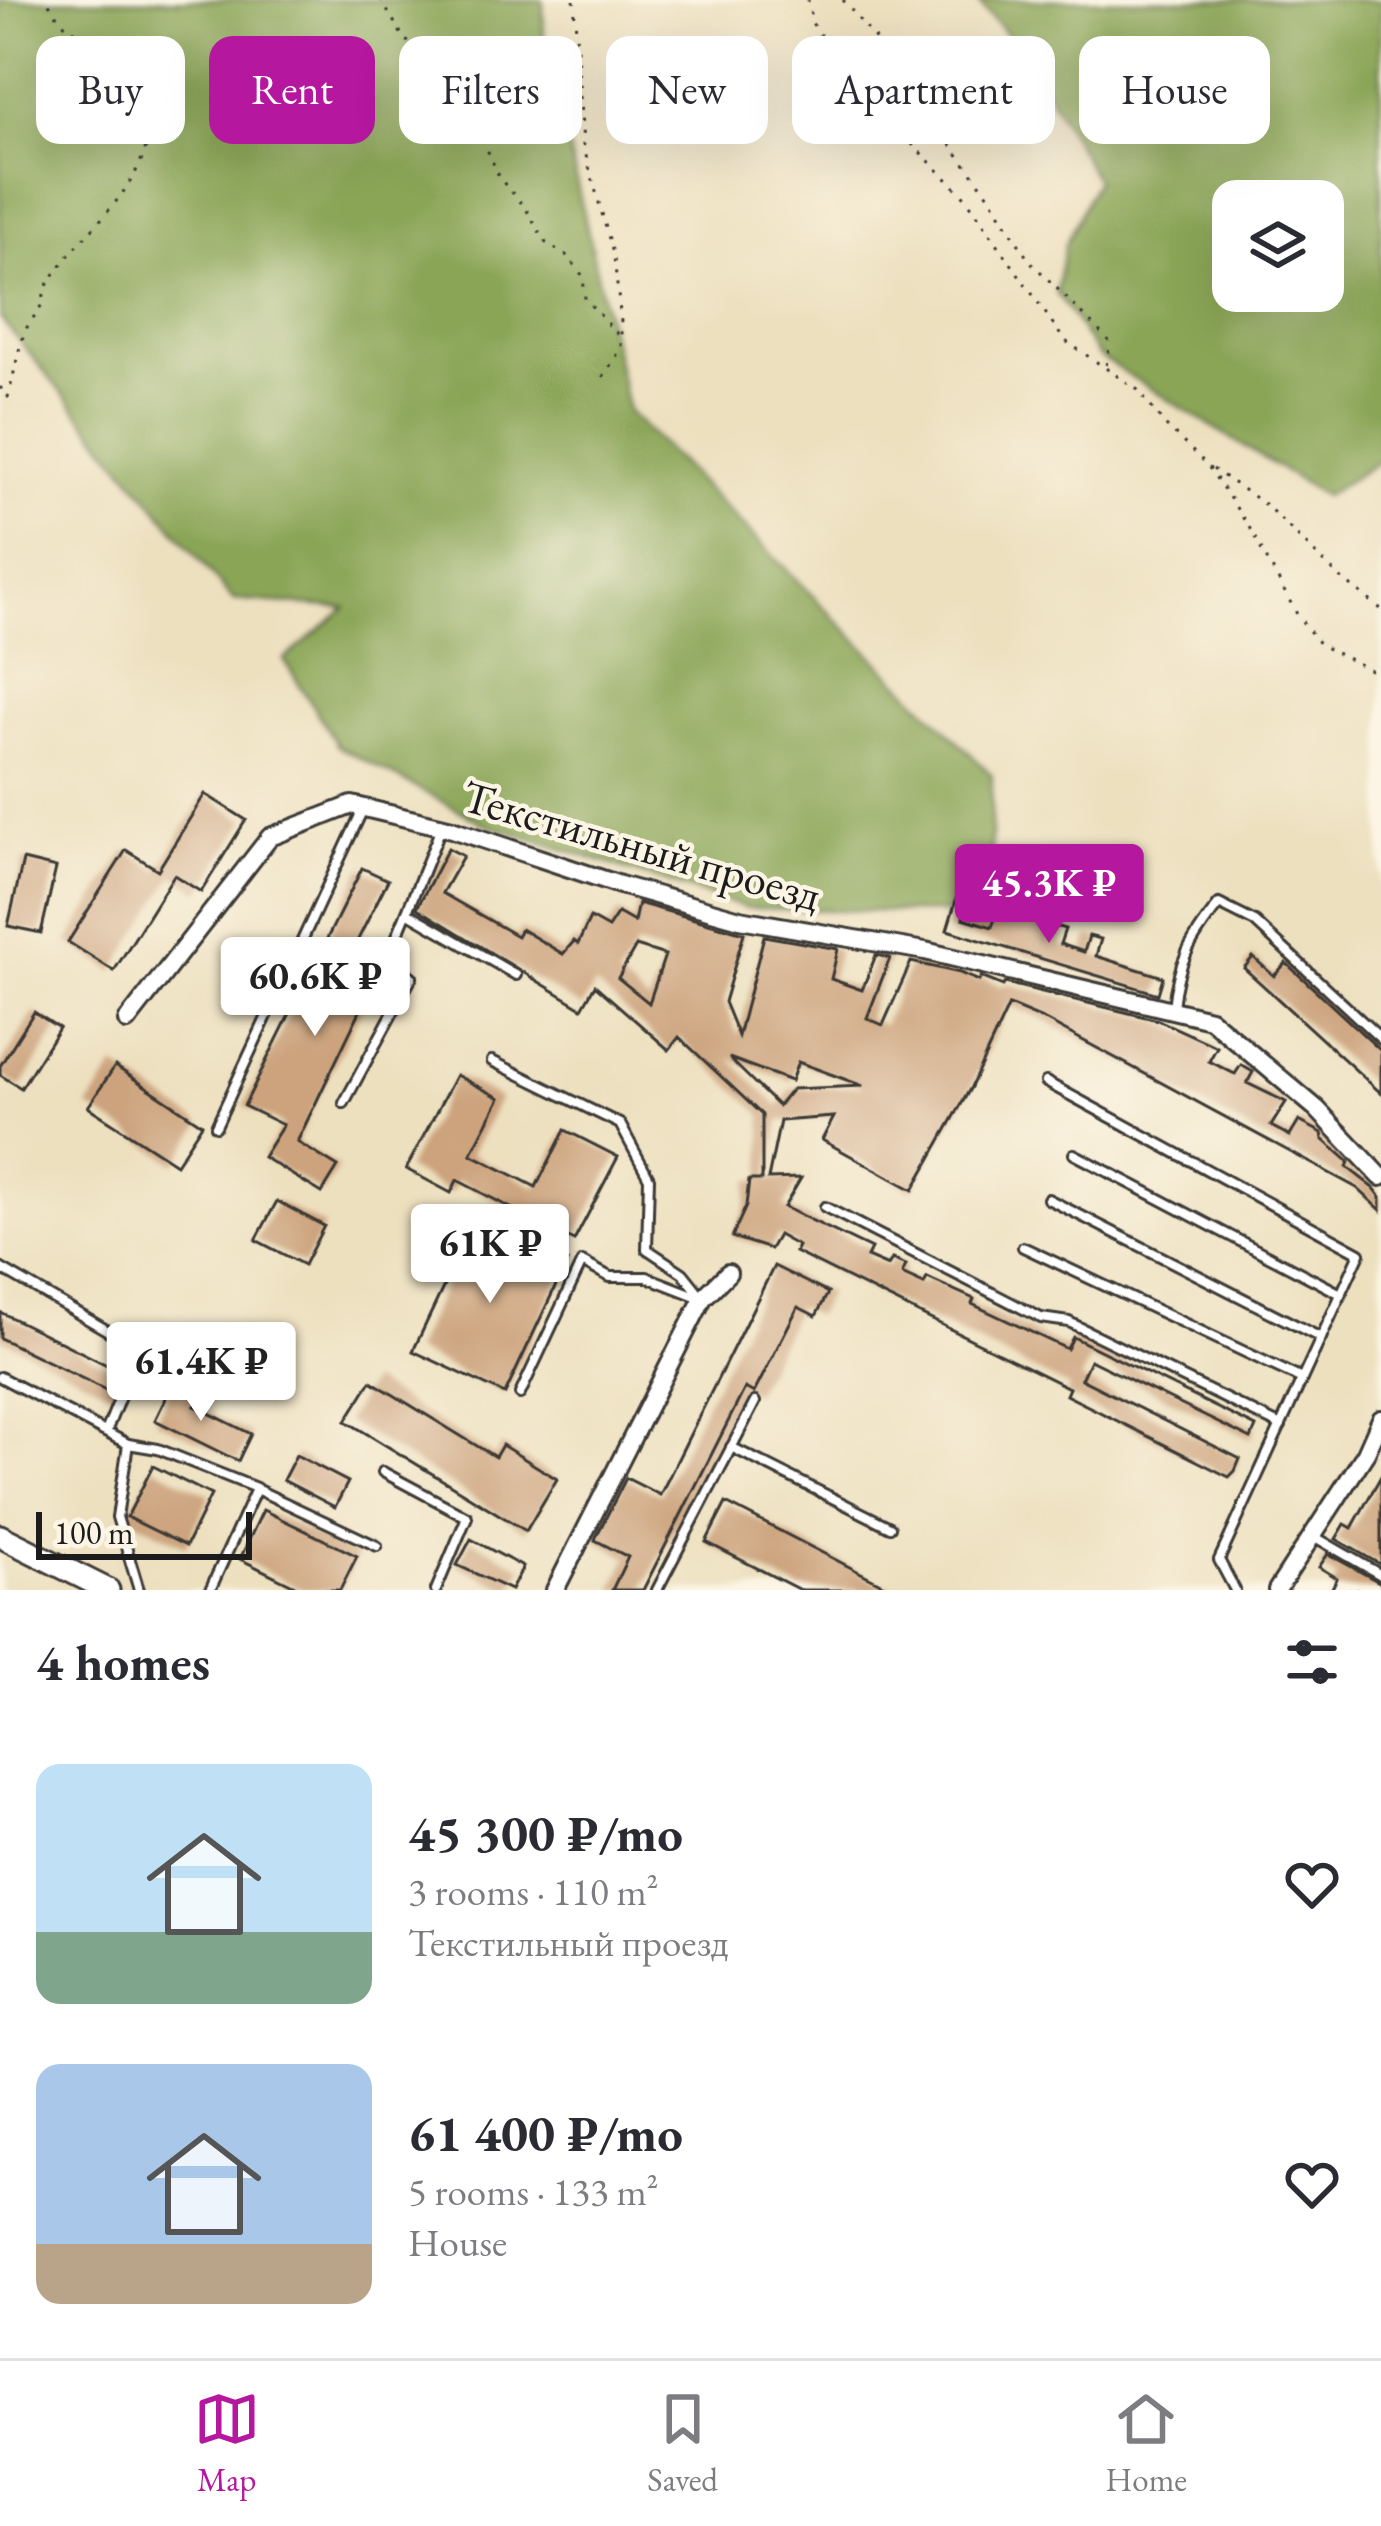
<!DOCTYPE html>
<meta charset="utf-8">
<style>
:root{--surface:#fff;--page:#f2f2f3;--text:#2b2b33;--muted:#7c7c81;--line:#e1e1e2;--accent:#b5179e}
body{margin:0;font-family:"EB Garamond",serif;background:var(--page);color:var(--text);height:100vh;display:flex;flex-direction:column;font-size:45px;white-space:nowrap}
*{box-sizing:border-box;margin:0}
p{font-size:39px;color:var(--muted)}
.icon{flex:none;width:66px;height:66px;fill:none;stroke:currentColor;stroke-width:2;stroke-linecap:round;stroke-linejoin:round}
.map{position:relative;height:1590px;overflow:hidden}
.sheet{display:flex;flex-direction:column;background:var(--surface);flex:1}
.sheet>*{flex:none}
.banner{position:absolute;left:36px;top:36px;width:1311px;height:108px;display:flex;gap:24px}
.controls{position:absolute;left:1212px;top:180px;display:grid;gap:24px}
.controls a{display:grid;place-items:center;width:132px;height:132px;border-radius:24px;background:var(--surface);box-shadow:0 12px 48px #0002;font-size:60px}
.scale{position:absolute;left:36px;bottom:30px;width:216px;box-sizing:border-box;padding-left:12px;border:6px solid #1c1c1c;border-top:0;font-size:33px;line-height:42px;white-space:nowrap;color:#1c1c1c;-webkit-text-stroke:9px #fcf5e5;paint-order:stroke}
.price{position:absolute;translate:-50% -102px;padding:0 27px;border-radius:12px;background:#fff;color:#222;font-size:39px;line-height:78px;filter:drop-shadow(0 3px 6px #0008)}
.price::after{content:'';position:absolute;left:50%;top:72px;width:36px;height:27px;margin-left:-18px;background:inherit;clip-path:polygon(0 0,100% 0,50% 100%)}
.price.current{background:var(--accent);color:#fff}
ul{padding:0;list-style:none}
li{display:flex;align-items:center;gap:36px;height:300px;padding:0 36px}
li span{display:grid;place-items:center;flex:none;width:336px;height:240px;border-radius:24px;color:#555}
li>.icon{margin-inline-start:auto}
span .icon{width:144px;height:144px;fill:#fffc;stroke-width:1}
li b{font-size:51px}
h2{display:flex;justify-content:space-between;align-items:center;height:144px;padding:0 36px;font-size:51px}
.pill{padding:0 42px;border-radius:24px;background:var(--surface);box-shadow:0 12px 48px #0002;font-size:42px;line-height:108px}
.pill.current{background:var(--accent);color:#fff}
.tab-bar{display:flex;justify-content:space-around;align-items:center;height:168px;border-top:3px solid var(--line);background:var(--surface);font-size:33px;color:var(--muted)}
.tab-bar a{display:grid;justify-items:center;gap:6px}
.tab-bar .current{color:var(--accent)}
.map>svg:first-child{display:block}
.forest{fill:#8aa557;stroke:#53603a;stroke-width:3;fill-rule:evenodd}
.building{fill:#cca37d;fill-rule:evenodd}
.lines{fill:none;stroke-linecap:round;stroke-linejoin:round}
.service-casing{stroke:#3b3934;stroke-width:14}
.minor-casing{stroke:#3b3934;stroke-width:22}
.tertiary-casing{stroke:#3b3934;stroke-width:27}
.path{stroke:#3b3934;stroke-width:3;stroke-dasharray:3 9;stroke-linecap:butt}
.service{stroke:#fff;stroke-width:8}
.minor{stroke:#fff;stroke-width:16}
.tertiary{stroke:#fff;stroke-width:21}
.labels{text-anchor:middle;stroke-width:9;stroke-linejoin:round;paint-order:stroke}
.street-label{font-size:45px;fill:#1c1c1c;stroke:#fcf5e5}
</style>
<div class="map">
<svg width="1381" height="1590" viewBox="0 0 1381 1590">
<rect width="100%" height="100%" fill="#fcf5e5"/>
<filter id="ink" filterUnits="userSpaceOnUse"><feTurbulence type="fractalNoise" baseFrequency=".00833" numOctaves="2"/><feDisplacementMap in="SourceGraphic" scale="24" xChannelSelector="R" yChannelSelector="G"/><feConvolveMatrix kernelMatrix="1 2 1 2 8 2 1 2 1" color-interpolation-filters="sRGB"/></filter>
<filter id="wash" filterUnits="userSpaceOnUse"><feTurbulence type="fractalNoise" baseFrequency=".004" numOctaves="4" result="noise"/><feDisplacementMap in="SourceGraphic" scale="48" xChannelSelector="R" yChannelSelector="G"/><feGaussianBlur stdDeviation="2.7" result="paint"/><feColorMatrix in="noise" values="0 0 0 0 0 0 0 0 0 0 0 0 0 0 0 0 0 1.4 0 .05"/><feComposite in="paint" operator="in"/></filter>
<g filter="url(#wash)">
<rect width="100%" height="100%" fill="#ede0bf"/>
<g class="forest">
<path d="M0,0H543L544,37L628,411L992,775L990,914L746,908L485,824L338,746L284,660L346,608L233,600L0,318Z"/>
<path d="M976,0H1381V460L1324,496L1098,356L1056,292L1065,245L1096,180L1028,58ZM1323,201V291H1233V201Z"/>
</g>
<g id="blocks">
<g class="building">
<path d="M205,794L246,820L201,892L174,875L114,971L68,942L126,850L158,870Z"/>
<path d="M448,848L463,856L442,893L517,936L521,929L563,954L574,941L578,944L590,918L608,928L618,913L634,922L638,903L744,933L724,1002L738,1036L764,936L838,949L831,979L862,990L876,955L890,958L867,1018L883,1025L911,962L960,973L979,981L981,977L1003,986L1005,983L1158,1020L1217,1047L1209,1061L1235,1074L1241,1065L1253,1072L1247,1083L1286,1102L1271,1126L1290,1136L1299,1121L1322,1133L1323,1139L1349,1162L1347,1167L1374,1188L1381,1197V1210L1357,1188L1045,1020L1009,1005L971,1087L913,1190L822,1140L834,1117L780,1121L768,1179L801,1178L784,1207L871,1249L867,1257L888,1266L892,1259L906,1265L902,1274L924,1284L927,1278L974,1299L972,1304L1067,1349L1073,1337L1256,1427L1251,1439L1090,1360L1081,1379L1240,1459L1235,1471L1229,1477L1066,1395L1069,1388L795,1252L798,1246L778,1235L770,1249L732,1237L746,1206L749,1180H762V1115L679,1037L669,1050L595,985L582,1008L417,908ZM636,946L665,955L649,1003L618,978ZM729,1058L791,1081L798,1062L863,1086L792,1089L778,1106Z"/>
<path d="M23,860L56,868L41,933L8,926Z"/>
<path d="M362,868L388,880L343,969L373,984L297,1142L338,1167L322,1193L263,1157L283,1125L244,1106Z"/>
<path d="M957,897L968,900L963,918L992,927L998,909L1065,929L1060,944L1084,952L1089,936L1101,939L1096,956L1163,977L1158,994L947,930Z"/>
<path d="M1253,957L1274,976L1286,963L1381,1051V1093L1244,968Z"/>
<path d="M34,1012L59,1028L21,1088L0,1075V1066Z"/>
<path d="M115,1066L202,1124L176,1164L88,1107Z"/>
<path d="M456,1075L500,1098L471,1154L536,1187L565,1130L618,1157L574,1241L457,1180L451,1193L406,1169Z"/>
<path d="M277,1201L324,1226L304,1265L256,1240Z"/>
<path d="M476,1218L567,1262L505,1394L413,1351Z"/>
<path d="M774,1266L828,1293L816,1316L798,1307L754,1393L745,1388L643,1590H612L628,1557L595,1540L597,1535L626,1478L660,1495Z"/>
<path d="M0,1312L121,1372L112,1393L0,1338Z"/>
<path d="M371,1381L495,1457L502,1445L557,1479L526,1531L346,1421Z"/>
<path d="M172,1385L199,1399L195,1406L251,1434L238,1461L155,1420Z"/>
<path d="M296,1455L348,1482L335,1507L283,1480Z"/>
<path d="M153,1466L211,1495L186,1546L127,1517Z"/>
<path d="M1381,1476V1565L1336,1539L1345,1524L1352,1528Z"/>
<path d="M726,1503L894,1590H800L706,1542Z"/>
<path d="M263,1510L357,1556L340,1590H303L240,1559Z"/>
<path d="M471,1539L523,1567L511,1590L457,1565Z"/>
<path d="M1328,1554L1381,1583V1590H1331L1337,1578L1319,1567Z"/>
</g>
</g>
</g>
<g filter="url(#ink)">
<use href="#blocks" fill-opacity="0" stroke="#3b3934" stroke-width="3"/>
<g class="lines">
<defs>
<g id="service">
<path d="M407,912L516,975"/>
<path d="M1173,1007C1178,961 1190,941 1219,904L1255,922L1381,1039"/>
<path d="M492,1061L620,1124L649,1178L647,1249L683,1273L703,1298"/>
<path d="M1046,1082L1360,1253L1219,1560L1235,1590"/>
<path d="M344,1103L412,977L388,958L441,828"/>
<path d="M216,1126L363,809"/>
<path d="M1074,1154L1341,1294"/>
<path d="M1048,1199L1321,1338"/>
<path d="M825,1207L1041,1318L1069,1322L1281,1426"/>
<path d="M1023,1247L1302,1379"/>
<path d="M0,1268L139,1349L106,1432"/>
<path d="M0,1377L128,1444L117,1517L139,1590"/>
<path d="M520,1394L582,1262L610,1277H647L701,1298"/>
<path d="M128,1444L158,1449L256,1488"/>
<path d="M731,1447L890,1527"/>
<path d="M383,1472L467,1517L436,1590"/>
<path d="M1315,1537L1381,1575"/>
<path d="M210,1590L256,1489L377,1546"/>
<path d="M657,1590L755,1402"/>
</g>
<g id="minor">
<path d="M127,1021L270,837L352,805L452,829L620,885L740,919L925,951L1210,1019L1317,1109L1381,1177"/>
<path d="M555,1590L703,1298L728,1273"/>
<path d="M1277,1590L1366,1453L1381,1419"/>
</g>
<path id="tertiary" d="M0,1536L108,1590"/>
</defs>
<use href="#service" class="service-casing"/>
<use href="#minor" class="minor-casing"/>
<use href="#tertiary" class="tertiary-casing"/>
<g class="path">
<path d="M381,0L405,40L430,53L440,90L456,100L483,140L500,179L525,207L546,243L566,255L583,276L585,299L621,338"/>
<path d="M574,0L583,145L614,257L621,322V349L599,383"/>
<path d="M808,0L812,23L838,59L896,128L966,198L1064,340L1138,390L1165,425L1208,466L1249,527L1298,616L1320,645L1381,675"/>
<path d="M843,0L910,82L923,108L989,195L1028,259L1110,342L1106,366"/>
<path d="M0,387L8,397C14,376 17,354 24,334C28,322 39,313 43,301C44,295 44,289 48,284C87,221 154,190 151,103C128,87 125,62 105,44C97,35 91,36 80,33C64,28 55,14 47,0"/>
<path d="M1213,469L1267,506L1338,576L1381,609"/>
</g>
<use href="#service" class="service"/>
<use href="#minor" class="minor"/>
<use href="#tertiary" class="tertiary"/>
</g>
</g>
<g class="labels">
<g class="street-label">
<text transform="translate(642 845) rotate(16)" y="16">Текстильный проезд</text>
</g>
</g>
</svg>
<div class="controls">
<a><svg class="icon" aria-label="layers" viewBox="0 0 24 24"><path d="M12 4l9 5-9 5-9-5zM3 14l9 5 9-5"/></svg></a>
</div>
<div class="scale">100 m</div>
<b class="price current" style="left:1049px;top:946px">45.3K ₽</b>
<b class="price" style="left:315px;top:1039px">60.6K ₽</b>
<b class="price" style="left:490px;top:1306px">61K ₽</b>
<b class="price" style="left:201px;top:1424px">61.4K ₽</b>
<div class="banner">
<a class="pill">Buy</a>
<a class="pill current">Rent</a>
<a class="pill">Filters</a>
<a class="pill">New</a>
<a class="pill">Apartment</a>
<a class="pill">House</a>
</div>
</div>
<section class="sheet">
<h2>4 homes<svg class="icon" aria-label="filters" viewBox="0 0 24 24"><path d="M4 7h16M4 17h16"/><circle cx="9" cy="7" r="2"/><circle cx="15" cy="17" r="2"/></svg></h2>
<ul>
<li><span style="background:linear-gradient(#bfe0f5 70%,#7fa58c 0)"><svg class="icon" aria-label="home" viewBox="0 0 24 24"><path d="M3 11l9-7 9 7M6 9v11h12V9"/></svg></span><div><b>45 300 ₽/mo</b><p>3 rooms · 110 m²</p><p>Текстильный проезд</p></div><svg class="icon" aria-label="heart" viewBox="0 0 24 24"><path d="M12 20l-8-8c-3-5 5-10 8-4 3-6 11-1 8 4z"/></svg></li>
<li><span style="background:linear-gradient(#a9c7e8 75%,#b9a48a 0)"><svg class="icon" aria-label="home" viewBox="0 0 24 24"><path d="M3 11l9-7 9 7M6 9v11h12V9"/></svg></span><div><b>61 400 ₽/mo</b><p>5 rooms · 133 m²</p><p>House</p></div><svg class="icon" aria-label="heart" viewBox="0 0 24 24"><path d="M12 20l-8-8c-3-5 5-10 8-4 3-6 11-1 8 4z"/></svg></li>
</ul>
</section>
<nav class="tab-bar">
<a class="current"><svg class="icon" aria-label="map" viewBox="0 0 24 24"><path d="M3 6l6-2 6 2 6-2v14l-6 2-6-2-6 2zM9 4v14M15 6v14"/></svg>Map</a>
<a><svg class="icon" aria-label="saved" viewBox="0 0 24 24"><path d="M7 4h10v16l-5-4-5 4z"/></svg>Saved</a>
<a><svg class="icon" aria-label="home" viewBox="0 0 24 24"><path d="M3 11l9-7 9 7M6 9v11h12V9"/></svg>Home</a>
</nav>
